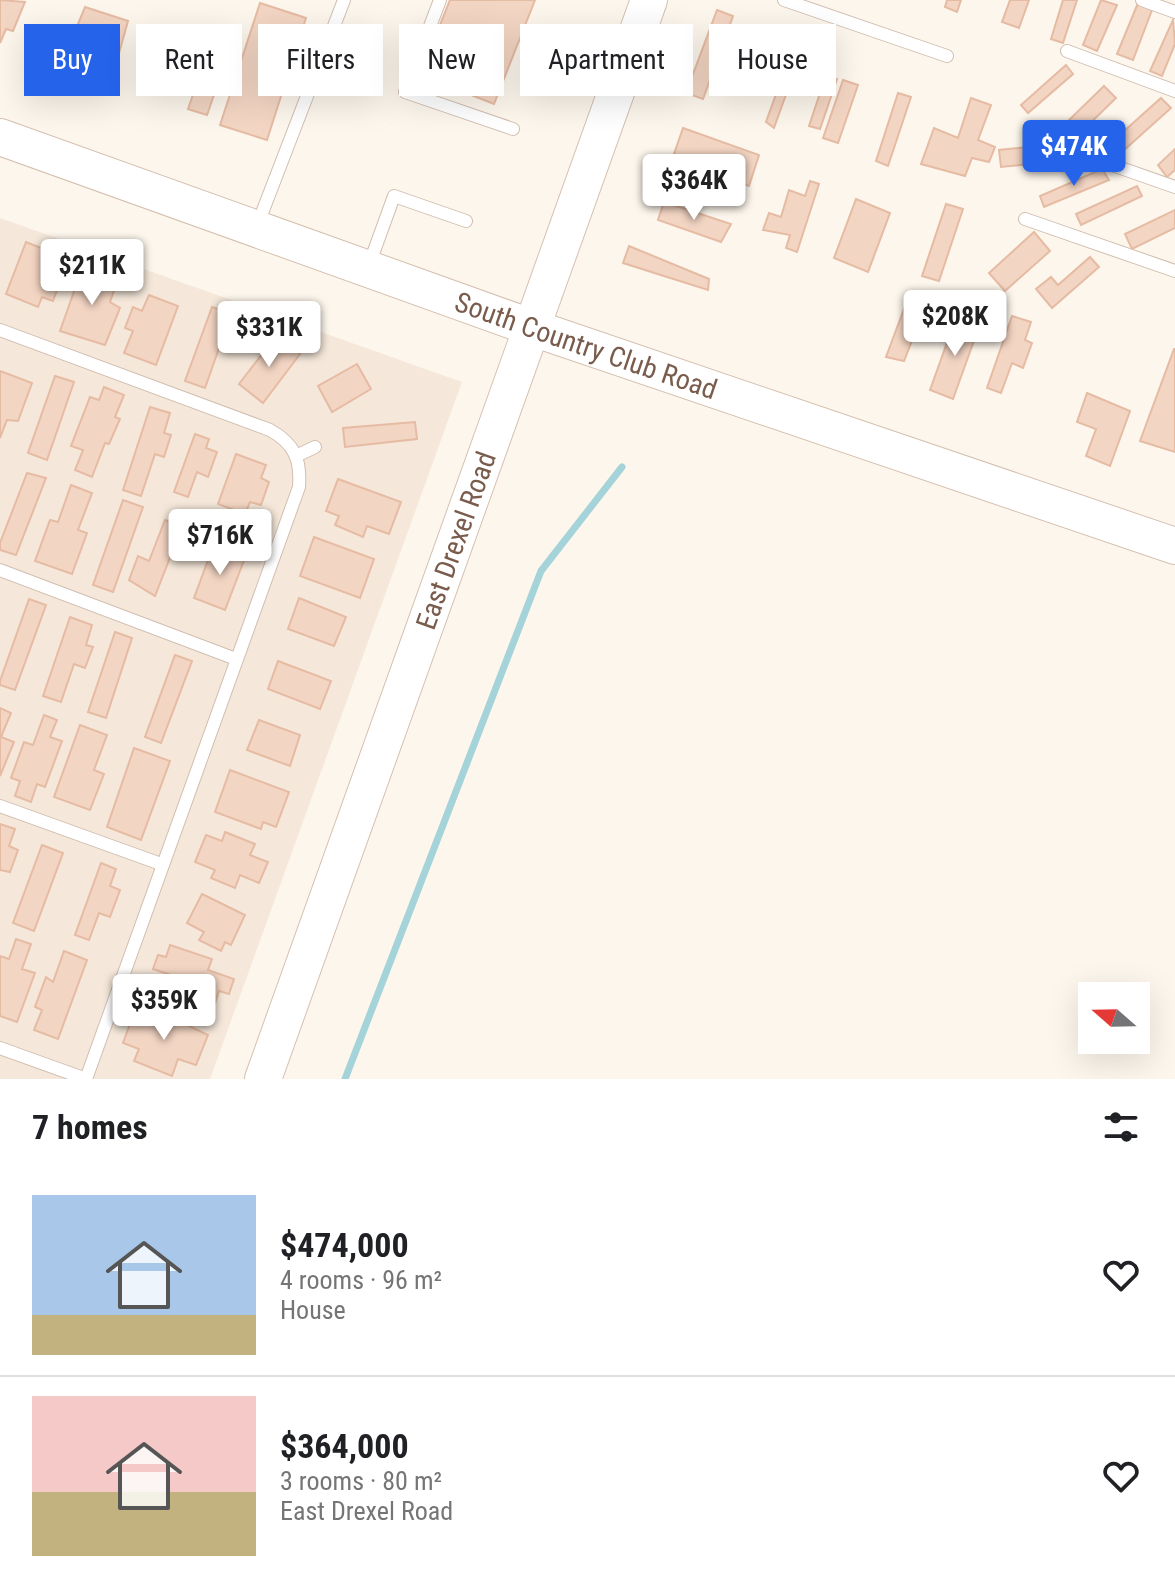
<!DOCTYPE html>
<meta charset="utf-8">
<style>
:root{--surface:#fff;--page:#f6f6f6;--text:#202124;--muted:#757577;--line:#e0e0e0;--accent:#2563eb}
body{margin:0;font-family:"Roboto Condensed",sans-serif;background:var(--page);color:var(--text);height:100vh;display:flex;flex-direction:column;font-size:30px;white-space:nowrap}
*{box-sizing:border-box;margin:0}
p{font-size:26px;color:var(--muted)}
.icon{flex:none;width:44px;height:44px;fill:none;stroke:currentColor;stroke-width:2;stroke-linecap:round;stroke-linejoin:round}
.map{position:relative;height:1079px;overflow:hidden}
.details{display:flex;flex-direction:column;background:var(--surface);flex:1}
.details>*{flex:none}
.hud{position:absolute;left:24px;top:24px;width:1128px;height:72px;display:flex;gap:16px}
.needle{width:52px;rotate:290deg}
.controls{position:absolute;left:1078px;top:982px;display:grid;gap:16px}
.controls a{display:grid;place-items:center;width:72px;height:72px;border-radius:0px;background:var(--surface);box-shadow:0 8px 32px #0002;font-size:40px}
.price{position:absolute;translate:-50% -68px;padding:0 18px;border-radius:8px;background:#fff;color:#222;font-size:26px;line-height:52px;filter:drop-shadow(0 2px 4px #0008)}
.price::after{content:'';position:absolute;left:50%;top:48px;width:24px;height:18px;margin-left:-12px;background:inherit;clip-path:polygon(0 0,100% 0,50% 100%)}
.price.current{background:var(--accent);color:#fff}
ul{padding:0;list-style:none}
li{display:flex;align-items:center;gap:24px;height:200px;padding:0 32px}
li+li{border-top:2px solid var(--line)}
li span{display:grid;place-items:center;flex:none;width:224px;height:160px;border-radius:0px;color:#555}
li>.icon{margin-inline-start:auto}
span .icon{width:96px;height:96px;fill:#fffc;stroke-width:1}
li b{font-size:34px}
h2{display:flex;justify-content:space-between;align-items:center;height:96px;padding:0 32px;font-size:34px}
.tag{padding:0 28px;border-radius:0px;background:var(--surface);box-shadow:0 8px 32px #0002;font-size:28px;line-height:72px}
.tag.current{background:var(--accent);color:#fff}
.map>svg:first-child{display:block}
.residential{fill:#f5e8da}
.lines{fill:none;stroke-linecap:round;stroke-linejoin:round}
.stream{stroke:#a5d3da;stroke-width:7}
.building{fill:#f3d5c3;stroke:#e6bba3;stroke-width:2}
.lane-casing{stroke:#d1beb0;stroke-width:14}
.secondary-casing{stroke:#d6c0b0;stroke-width:38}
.lane{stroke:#fff;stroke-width:12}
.secondary{stroke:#fff;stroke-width:36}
.labels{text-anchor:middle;stroke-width:8;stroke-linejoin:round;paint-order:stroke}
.street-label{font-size:28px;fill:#7a5c4d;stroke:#fffaf3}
</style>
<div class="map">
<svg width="1175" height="1079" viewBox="0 0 1175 1079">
<rect width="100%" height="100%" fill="#fdf6ec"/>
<path class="residential" d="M0,218L462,382L210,1079H0Z"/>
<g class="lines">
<path class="stream" d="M345,1079L541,571L622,467"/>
</g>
<g class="building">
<path d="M0,0L25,2L13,31L6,29L0,43Z"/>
<path d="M450,0H535L494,104L420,75Z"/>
<path d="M947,0H961L957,12L945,7Z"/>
<path d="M1010,0H1029L1019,28L1002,22Z"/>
<path d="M1063,0H1077L1063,43L1051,39Z"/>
<path d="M1101,0L1117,5L1097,51L1083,45Z"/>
<path d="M260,3L306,18L267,140L220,125Z"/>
<path d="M1138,3L1152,10L1133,60L1117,54Z"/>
<path d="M85,7L128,21L116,64L69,46Z"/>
<path d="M717,10L733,16L703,99L686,93Z"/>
<path d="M1173,20L1175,44L1162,76L1150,71Z"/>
<path d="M214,33L233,40L207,115L188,109Z"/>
<path d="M788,61L797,64L774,128L766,122Z"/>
<path d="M1066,65L1073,74L1028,113L1021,105Z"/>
<path d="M826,75L837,79L820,129L809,126Z"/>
<path d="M843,80L858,85L838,143L823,138Z"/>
<path d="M1104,86L1116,98L1077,136L1065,124Z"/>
<path d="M898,93L911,97L888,166L876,161Z"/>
<path d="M971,98L991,105L978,140L995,147L989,162L972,158L965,176L921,164L934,128L958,138Z"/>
<path d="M1161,98L1171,108L1123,151L1114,140Z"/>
<path d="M683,128L759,155L749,186L722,176L728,163L711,155L708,166L674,154Z"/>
<path d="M1067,143L1069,160L1001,167L999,150Z"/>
<path d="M1175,149V170L1167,177L1158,165Z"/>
<path d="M1102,169L1109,180L1044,207L1040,196Z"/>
<path d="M810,181L819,184L797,252L786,248L790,235L763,230L769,213L781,217L789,190L805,196Z"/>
<path d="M1137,186L1142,196L1081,225L1076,214Z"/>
<path d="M856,199L890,213L868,272L834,258Z"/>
<path d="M664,202L731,224L721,242L658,220Z"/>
<path d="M946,204L963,209L939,281L922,276Z"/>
<path d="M1175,210V228L1132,249L1125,234Z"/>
<path d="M1034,232L1050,251L1005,291L989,273Z"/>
<path d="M26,242L56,254L53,263L65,268L53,301L42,297L38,307L6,294Z"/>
<path d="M629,246L709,279L708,290L623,263Z"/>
<path d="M1090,257L1099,267L1052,308L1036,289L1051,277L1058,285Z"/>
<path d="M83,266L118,279L110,302L120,308L105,345L60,331Z"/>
<path d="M149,295L178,306L156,365L124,353L133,331L125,328L133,307L142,311Z"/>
<path d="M907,301L926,305L904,361L886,357Z"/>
<path d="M212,307L231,314L205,388L185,381Z"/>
<path d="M1012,316L1031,322L1025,340L1032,343L1023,368L1012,363L1001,393L987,388Z"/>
<path d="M956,318L980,324L953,399L930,390Z"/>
<path d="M276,336L300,354L263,403L239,384Z"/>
<path d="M1174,349H1175V452L1140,441Z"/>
<path d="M357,364L371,389L332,412L318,386Z"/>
<path d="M0,371L32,383L18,421L7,420L0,438Z"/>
<path d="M55,376L74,382L47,460L28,453Z"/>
<path d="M104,387L124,395L115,417L120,419L109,444L105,443L92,477L75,470L83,450L71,446L90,397L99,400Z"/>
<path d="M1087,393L1130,411L1110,466L1086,456L1096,429L1077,422Z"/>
<path d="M150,407L170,413L164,433L171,435L164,457L155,454L141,496L123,490Z"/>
<path d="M415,422L417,439L345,447L343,428Z"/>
<path d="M195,434L209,439L206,448L217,452L208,477L197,472L188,497L174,492Z"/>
<path d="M236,454L266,465L261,478L269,482L261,505L250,502L245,514L218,504Z"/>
<path d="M27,473L46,478L16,555L0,550V543Z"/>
<path d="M338,479L401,502L389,534L367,526L363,537L335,525L339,516L326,511Z"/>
<path d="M71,485L92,493L78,530L87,533L72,574L35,561L50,520L58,522Z"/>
<path d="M123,500L143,507L113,592L93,585Z"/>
<path d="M165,520L182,527L155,596L129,580L138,556L149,561Z"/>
<path d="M314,537L374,559L360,598L300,576Z"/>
<path d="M214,544L246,555L225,610L194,598Z"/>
<path d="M299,598L346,617L334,646L288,629Z"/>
<path d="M29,599L46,605L15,690L0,685V681Z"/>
<path d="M70,617L92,625L86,645L93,647L85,668L74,664L61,702L43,696Z"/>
<path d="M115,632L132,638L106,718L88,712Z"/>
<path d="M175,655L192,661L161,743L145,737Z"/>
<path d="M278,661L331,681L320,709L268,689Z"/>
<path d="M0,708L11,713L1,737L14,742L0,776Z"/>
<path d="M44,715L57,720L50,737L62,741L45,787L37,784L31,802L15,796L20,781L11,778L24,742L33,745Z"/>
<path d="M259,720L300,735L290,766L247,750Z"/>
<path d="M80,725L107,735L94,770L104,774L90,810L54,797Z"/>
<path d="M134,748L170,761L141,840L107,827Z"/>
<path d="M230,770L289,792L276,827L263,822L261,829L215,812Z"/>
<path d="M0,824L15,829L9,846L18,850L10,872L0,870Z"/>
<path d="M225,832L255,844L250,855L268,862L259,883L240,875L235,888L211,878L215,870L195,862L206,835L222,841Z"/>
<path d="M42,845L63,853L34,931L13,923Z"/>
<path d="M101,863L116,869L110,886L120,890L110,917L99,913L89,940L75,935Z"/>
<path d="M202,894L245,915L231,945L225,942L221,951L199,940L204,932L187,923Z"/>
<path d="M16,939L31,944L22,969L35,973L17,1022L0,1016V956L9,959Z"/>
<path d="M170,945L212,959L208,970L234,979L229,994L219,991L215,1003L191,995L195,983L153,969L158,955L166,957Z"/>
<path d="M64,951L87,960L58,1039L34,1030L42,1010L35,1007L46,977L53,982Z"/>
<path d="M135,1010L157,1018L160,1012L208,1035L196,1065L178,1059L172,1076L134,1061L139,1049L123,1043Z"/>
</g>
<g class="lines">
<defs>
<g id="lane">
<path d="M440,0L405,92L513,129"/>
<path d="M784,0L947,56"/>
<path d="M1142,0L1175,12"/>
<path d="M1067,51L1175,91"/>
<path d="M1101,161L1175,187"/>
<path d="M1025,219L1175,271"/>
<path d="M257,226L344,0"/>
<path d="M369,265L394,196L466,221"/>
<path d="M0,330L270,430C295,444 301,460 299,487L86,1079L0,1048"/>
<path d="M296,456L315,447"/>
<path d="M0,570L236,659"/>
<path d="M0,806L161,864"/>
</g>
<g id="secondary">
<path id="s1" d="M0,137L533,328L1175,546"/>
<path id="s2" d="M263,1079L649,0"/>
</g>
</defs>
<use href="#lane" class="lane-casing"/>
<use href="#secondary" class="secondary-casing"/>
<use href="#lane" class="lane"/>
<use href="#secondary" class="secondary"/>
</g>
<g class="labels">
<g class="street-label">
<text dy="10" stroke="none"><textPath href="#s1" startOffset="622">South Country Club Road</textPath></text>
<text dy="10" stroke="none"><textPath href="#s2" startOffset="572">East Drexel Road</textPath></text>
</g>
</g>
</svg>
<div class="controls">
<a><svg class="needle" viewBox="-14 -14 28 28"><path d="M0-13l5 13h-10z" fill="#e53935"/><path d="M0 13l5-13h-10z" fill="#757577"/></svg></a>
</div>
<b class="price current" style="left:1074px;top:188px">$474K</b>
<b class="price" style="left:694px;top:222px">$364K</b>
<b class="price" style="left:92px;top:307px">$211K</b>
<b class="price" style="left:955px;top:358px">$208K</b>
<b class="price" style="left:269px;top:369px">$331K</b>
<b class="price" style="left:220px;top:577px">$716K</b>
<b class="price" style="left:164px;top:1042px">$359K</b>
<div class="hud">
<a class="tag current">Buy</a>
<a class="tag">Rent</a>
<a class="tag">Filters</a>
<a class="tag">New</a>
<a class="tag">Apartment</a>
<a class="tag">House</a>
</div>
</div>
<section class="details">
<h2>7 homes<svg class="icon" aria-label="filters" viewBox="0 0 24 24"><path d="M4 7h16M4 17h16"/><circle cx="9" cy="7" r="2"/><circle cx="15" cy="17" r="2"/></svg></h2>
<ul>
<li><span style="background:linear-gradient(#a9c7e8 75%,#c2b280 0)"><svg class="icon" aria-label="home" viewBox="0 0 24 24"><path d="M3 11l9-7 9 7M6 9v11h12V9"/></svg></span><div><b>$474,000</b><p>4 rooms · 96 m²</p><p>House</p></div><svg class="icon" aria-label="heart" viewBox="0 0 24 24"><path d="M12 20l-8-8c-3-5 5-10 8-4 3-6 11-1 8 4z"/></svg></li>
<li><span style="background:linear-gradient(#f6c9c9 60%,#c2b280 0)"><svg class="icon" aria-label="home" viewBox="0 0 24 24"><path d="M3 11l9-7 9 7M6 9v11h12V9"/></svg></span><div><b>$364,000</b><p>3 rooms · 80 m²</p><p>East Drexel Road</p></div><svg class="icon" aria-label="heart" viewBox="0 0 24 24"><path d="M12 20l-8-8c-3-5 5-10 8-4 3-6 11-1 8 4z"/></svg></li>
</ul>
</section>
